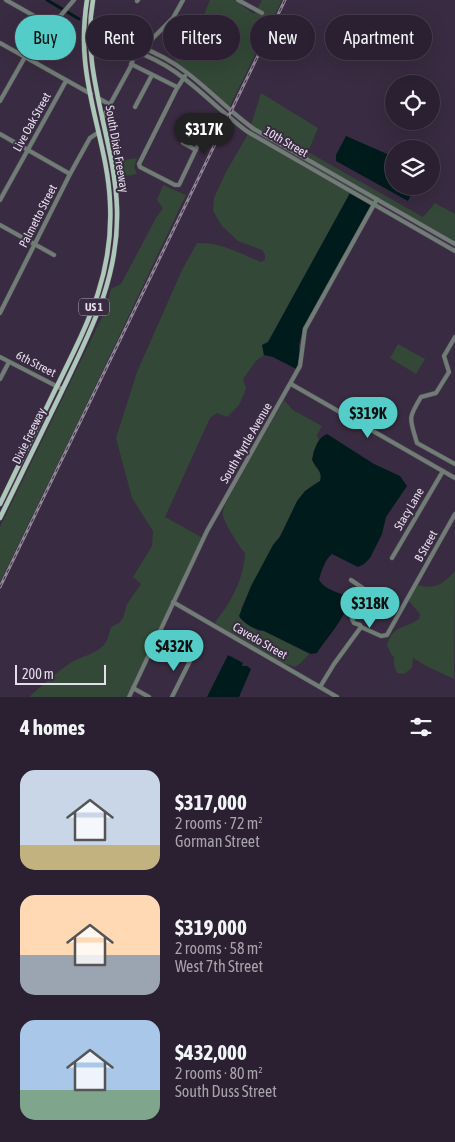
<!DOCTYPE html>
<meta charset="utf-8">
<style>
:root{--surface:#2b2031;--page:#332839;--text:#f1f3f6;--muted:#a6a3ab;--line:#473e4d;--accent:#54cdc8}
body{margin:0;font-family:"Asap Condensed",sans-serif;background:var(--page);color:var(--text);height:100vh;display:flex;flex-direction:column;font-size:19px;white-space:nowrap}
*{box-sizing:border-box;margin:0}
p{font-size:16px;color:var(--muted)}
.icon{flex:none;width:28px;height:28px;fill:none;stroke:currentColor;stroke-width:2;stroke-linecap:round;stroke-linejoin:round}
.map{position:relative;height:697px;overflow:hidden}
.details{display:flex;flex-direction:column;background:var(--surface);flex:1}
.details>*{flex:none}
.hud{position:absolute;left:15px;top:15px;width:425px;height:45px;display:flex;gap:10px}
.tools{position:absolute;left:385px;top:75px;display:grid;gap:10px}
.tools a{display:grid;place-items:center;width:55px;height:55px;border-radius:50%;background:var(--surface);box-shadow:0 5px 20px #0002,0 0 0 1px var(--line);font-size:25px}
.scale{position:absolute;left:15px;bottom:12px;width:91px;box-sizing:border-box;padding-left:5px;border:2px solid #e6ddec;border-top:0;font-size:14px;line-height:18px;white-space:nowrap;color:#e6ddec;-webkit-text-stroke:4px #392b41;paint-order:stroke}
.price{position:absolute;translate:-50% -42px;padding:0 11px;border-radius:18px;background:var(--accent);color:#111;font-size:16px;line-height:32px;filter:drop-shadow(0 1px 2px #0008)}
.price::after{content:'';position:absolute;left:50%;top:30px;width:15px;height:11px;margin-left:-8px;background:inherit;clip-path:polygon(0 0,100% 0,50% 100%)}
.price.selected{background:#222;color:#fff}
ul{padding:0;list-style:none}
li{display:flex;align-items:center;gap:15px;height:125px;padding:0 20px}
li span{display:grid;place-items:center;flex:none;width:140px;height:100px;border-radius:15px;color:#555}
li>.icon{margin-inline-start:auto}
span .icon{width:60px;height:60px;fill:#fffc;stroke-width:1}
li b{font-size:21px}
h2{display:flex;justify-content:space-between;align-items:center;height:60px;padding:0 20px;font-size:21px}
.tag{padding:0 18px;border-radius:22px;background:var(--surface);box-shadow:0 5px 20px #0002,0 0 0 1px var(--line);font-size:18px;line-height:45px}
.tag.selected{background:var(--accent);color:#111}
.map>svg:first-child{display:block}
.green{fill:#334837}
.water{fill:#001b1c}
.lines{fill:none;stroke-linecap:round;stroke-linejoin:round}
.canal{stroke:#001b1c;stroke-width:3}
.minor-casing{stroke:#55475c;stroke-width:5}
.major-casing{stroke:#55475c;stroke-width:5.5}
.minor{stroke:#707d75;stroke-width:4}
.major{stroke:#adc8b9;stroke-width:4.5}
.rail-casing{stroke:#908597;stroke-width:3}
.rail{stroke:#392b41;stroke-width:1;stroke-dasharray:4;stroke-linecap:butt}
.labels{text-anchor:middle;stroke-width:4;stroke-linejoin:round;paint-order:stroke}
.shield{fill:#392b41;stroke:#b2a8b9;stroke-width:1}
.shield-label{font-size:11px;font-weight:bold;fill:#e6ddec}
.street-label{font-size:12px;fill:#e6ddec;stroke:#392b41}
</style>
<div class="map">
<svg width="455" height="697" viewBox="0 0 455 697">
<rect width="100%" height="100%" fill="#392b41"/>
<g class="green">
<path d="M210,0H234L254,14L256,12L262,15L264,13L257,9L262,0H282L229,108L189,72L174,61L189,44L199,27Z"/>
<path d="M261,93L318,128L308,152L423,217L435,203L455,214V241L251,125Z"/>
<path d="M250,128L374,200L373,202L249,131Z"/>
<path d="M248,134L350,193L268,342L262,345L264,355L256,361L243,379L246,389L239,405L227,417L217,413L210,418L165,517L203,538L129,697H29C42,686 55,673 69,664C80,656 95,655 104,645C108,640 109,633 111,627L119,623L123,618L127,604L141,584L133,577L152,546L153,531L132,498L116,438L137,372L182,270L197,243C221,242 239,253 261,262L265,260V255L262,250L238,241L222,226L213,211L214,198L226,172Z"/>
<path d="M137,158L134,167L137,174L119,177L117,161Z"/>
<path d="M163,185L186,195L84,410L0,582V527L106,309L111,289L121,284L156,218L163,208L157,200Z"/>
<path d="M398,344L425,359L416,374L390,358Z"/>
<path d="M284,400L293,410L322,426L317,435L319,441L313,452L315,467C321,471 322,475 320,481C293,493 291,524 273,545L241,608L242,620L258,631H264L309,654L301,663L295,667L274,660L216,624L215,622C231,603 244,578 245,553C240,548 224,522 223,516C222,512 224,508 225,504Z"/>
<path d="M455,571L454,679L426,666L413,658L412,668L404,674L397,673L394,665V657L391,654L387,645C394,624 403,630 419,619L420,614L408,600L418,585C435,590 443,584 455,571Z"/>
</g>
<g class="water">
<path d="M346,136L394,157V186H415L408,201L336,161V155Z"/>
<path d="M350,193L371,205L303,329L299,345L300,361L296,369L273,357L264,355L262,345L268,342Z"/>
<path d="M327,434L374,464L400,476L407,486L386,517L382,534L370,558L364,564L358,567L332,554C325,559 321,572 319,580C327,592 339,591 349,598C346,618 328,636 317,653L311,654L264,631C255,630 243,623 239,616L251,586L273,545L280,537L297,501L305,491L320,481C323,472 316,468 312,460C314,450 317,438 327,434Z"/>
<path d="M228,655L243,663L242,666H247L251,669L239,697H207Z"/>
</g>
<g class="lines">
<path class="canal" d="M47,0L79,19"/>
<defs>
<g id="minor">
<path d="M6,0L52,26"/>
<path d="M238,0L262,13"/>
<path d="M137,1L138,0"/>
<path d="M84,32C116,35 161,52 186,72C210,90 230,112 254,129L455,244"/>
<path d="M88,39C118,44 149,54 174,71C200,89 222,113 248,132L455,251"/>
<path d="M150,41L173,18L183,0"/>
<path d="M0,43L91,94"/>
<path d="M131,64L177,87"/>
<path d="M185,76L176,90L139,164L140,167L175,185H179L211,118"/>
<path d="M98,98L109,104"/>
<path d="M0,101L25,57L74,0"/>
<path d="M135,107L152,75"/>
<path d="M102,119L131,66L133,59L130,53L116,47"/>
<path d="M0,134L70,174"/>
<path d="M183,143L196,150"/>
<path d="M0,200L66,81"/>
<path d="M0,225L54,255"/>
<path d="M0,313L70,174L90,138L99,132"/>
<path d="M455,337L444,356L449,372L436,393L421,397C407,420 410,418 417,443L455,464"/>
<path d="M0,357L62,389"/>
<path d="M0,379L9,362"/>
<path d="M291,384L455,478"/>
<path d="M392,558L443,471"/>
<path d="M173,602L337,697"/>
<path d="M361,627L381,636L387,635L455,514"/>
<path d="M320,687L334,664L361,627L360,625L354,623L352,619L370,593L351,580"/>
<path d="M133,688L149,697"/>
<path d="M129,697L207,531L300,366L305,329L377,199"/>
<path d="M172,697L193,655"/>
</g>
<g id="major">
<path d="M0,504C19,465 37,427 56,388C87,325 114,275 110,202C108,154 89,108 85,60C83,40 84,20 87,0"/>
<path d="M0,518C20,477 40,436 60,395C89,334 119,280 117,209C115,138 80,72 93,0"/>
</g>
</defs>
<use href="#minor" class="minor-casing"/>
<use href="#major" class="major-casing"/>
<use href="#minor" class="minor"/>
<use href="#major" class="major"/>
<defs>
<path id="rail" d="M0,587L285,0"/>
</defs>
<use href="#rail" class="rail-casing"/>
<use href="#rail" class="rail"/>
</g>
<g class="labels">
<rect class="shield" x="79" y="298.5" width="30" height="17" rx="4"/>
<g class="shield-label">
<text x="94" y="311">US 1</text>
</g>
<g class="street-label">
<text transform="translate(32 122) rotate(-61)" y="4">Live Oak Street</text>
<text transform="translate(286 142) rotate(30)" y="4">10th Street</text>
<text transform="translate(117 149) rotate(80)" y="4">South Dixie Freeway</text>
<text transform="translate(38 216) rotate(-63)" y="4">Palmetto Street</text>
<text transform="translate(36 364) rotate(27)" y="4">6th Street</text>
<text transform="translate(29 436) rotate(-64)" y="4">Dixie Freeway</text>
<text transform="translate(246 443) rotate(-60)" y="4">South Myrtle Avenue</text>
<text transform="translate(409 509) rotate(-60)" y="4">Stacy Lane</text>
<text transform="translate(426 546) rotate(-61)" y="4">B Street</text>
<text transform="translate(260 641) rotate(30)" y="4">Cavedo Street</text>
</g>
</g>
</svg>
<div class="tools">
<a><svg class="icon" aria-label="locate" viewBox="0 0 24 24"><circle cx="12" cy="12" r="6"/><path d="M12 2v4M12 18v4M2 12h4M18 12h4"/></svg></a>
<a><svg class="icon" aria-label="layers" viewBox="0 0 24 24"><path d="M12 4l9 5-9 5-9-5zM3 14l9 5 9-5"/></svg></a>
</div>
<div class="scale">200 m</div>
<b class="price selected" style="left:204px;top:155px">$317K</b>
<b class="price" style="left:368px;top:439px">$319K</b>
<b class="price" style="left:370px;top:629px">$318K</b>
<b class="price" style="left:174px;top:672px">$432K</b>
<div class="hud">
<a class="tag selected">Buy</a>
<a class="tag">Rent</a>
<a class="tag">Filters</a>
<a class="tag">New</a>
<a class="tag">Apartment</a>
</div>
</div>
<section class="details">
<h2>4 homes<svg class="icon" aria-label="filters" viewBox="0 0 24 24"><path d="M4 7h16M4 17h16"/><circle cx="9" cy="7" r="2"/><circle cx="15" cy="17" r="2"/></svg></h2>
<ul>
<li><span style="background:linear-gradient(#c9d6e8 75%,#c2b280 0)"><svg class="icon" aria-label="home" viewBox="0 0 24 24"><path d="M3 11l9-7 9 7M6 9v11h12V9"/></svg></span><div><b>$317,000</b><p>2 rooms · 72 m²</p><p>Gorman Street</p></div></li>
<li><span style="background:linear-gradient(#ffd9b3 60%,#9aa5b1 0)"><svg class="icon" aria-label="home" viewBox="0 0 24 24"><path d="M3 11l9-7 9 7M6 9v11h12V9"/></svg></span><div><b>$319,000</b><p>2 rooms · 58 m²</p><p>West 7th Street</p></div></li>
<li><span style="background:linear-gradient(#a9c7e8 70%,#7fa58c 0)"><svg class="icon" aria-label="home" viewBox="0 0 24 24"><path d="M3 11l9-7 9 7M6 9v11h12V9"/></svg></span><div><b>$432,000</b><p>2 rooms · 80 m²</p><p>South Duss Street</p></div></li>
</ul>
</section>
